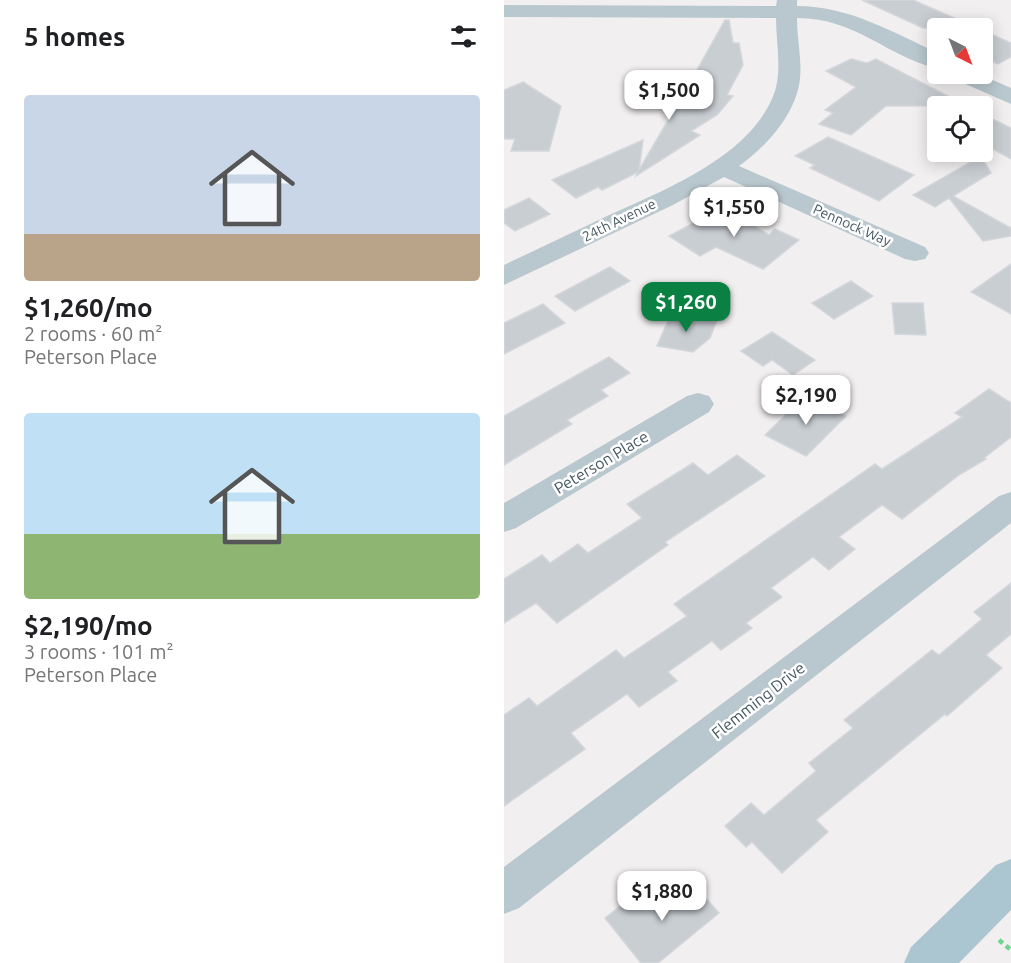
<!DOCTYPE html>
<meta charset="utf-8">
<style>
:root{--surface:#fff;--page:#f6f6f6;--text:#202124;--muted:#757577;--accent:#0b8043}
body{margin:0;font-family:Ubuntu,sans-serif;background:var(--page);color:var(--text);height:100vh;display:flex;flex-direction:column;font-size:22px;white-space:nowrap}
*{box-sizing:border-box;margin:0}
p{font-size:20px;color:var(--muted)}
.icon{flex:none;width:33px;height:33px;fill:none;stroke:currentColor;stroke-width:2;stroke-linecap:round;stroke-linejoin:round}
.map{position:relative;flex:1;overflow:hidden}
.details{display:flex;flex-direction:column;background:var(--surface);width:504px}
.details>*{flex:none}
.needle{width:39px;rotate:138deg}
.tools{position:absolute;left:423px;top:18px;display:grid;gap:12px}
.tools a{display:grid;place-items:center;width:66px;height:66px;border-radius:6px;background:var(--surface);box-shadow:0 3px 15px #0003;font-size:30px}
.price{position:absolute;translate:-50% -51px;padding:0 14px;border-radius:12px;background:#fff;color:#222;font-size:20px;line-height:39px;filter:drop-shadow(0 2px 3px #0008)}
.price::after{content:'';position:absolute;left:50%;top:36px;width:18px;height:14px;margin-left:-9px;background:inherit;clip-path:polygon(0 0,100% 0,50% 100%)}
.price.active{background:var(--accent);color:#fff}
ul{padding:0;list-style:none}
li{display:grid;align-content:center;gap:12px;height:318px;padding:0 24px}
li span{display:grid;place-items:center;height:186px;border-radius:6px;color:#555}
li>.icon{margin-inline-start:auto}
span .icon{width:108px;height:108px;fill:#fffc;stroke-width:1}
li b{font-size:26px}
h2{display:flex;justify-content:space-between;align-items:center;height:72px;padding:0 24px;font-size:26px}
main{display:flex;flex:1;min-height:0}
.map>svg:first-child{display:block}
.building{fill:#c9ced3;stroke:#d3d7dc;stroke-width:1.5}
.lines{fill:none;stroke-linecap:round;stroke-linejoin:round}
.path{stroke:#6ed690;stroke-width:4.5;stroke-dasharray:5 4;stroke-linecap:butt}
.minor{fill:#b9c8ce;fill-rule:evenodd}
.primary{fill:#acc6d1;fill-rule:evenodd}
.labels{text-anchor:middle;stroke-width:5;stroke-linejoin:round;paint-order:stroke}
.far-street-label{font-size:14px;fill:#45585f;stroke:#fff}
.street-label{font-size:16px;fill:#45585f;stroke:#fff}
</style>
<main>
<section class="details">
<h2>5 homes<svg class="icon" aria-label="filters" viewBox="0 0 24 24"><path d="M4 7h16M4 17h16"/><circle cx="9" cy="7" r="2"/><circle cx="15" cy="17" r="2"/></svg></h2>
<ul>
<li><span style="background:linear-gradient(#c9d6e8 75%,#b9a48a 0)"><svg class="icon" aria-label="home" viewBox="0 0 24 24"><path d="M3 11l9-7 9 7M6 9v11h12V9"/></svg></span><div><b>$1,260/mo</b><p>2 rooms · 60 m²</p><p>Peterson Place</p></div></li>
<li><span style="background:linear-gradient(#bfe0f5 65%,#8fb573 0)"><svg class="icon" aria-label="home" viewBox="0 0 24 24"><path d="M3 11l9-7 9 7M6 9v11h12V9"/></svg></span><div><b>$2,190/mo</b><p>3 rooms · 101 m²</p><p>Peterson Place</p></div></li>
</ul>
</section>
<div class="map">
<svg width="507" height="963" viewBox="0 0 507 963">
<rect width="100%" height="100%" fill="#f2eff0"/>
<g class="building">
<path d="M358,0H409L473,28H419Z"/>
<path d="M221,20H225L229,43H235L239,65L223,95L229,96L213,115L187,131L196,135L132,176L134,172L98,190L94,187L72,198L48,180L139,140L135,170L170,110L196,80L188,79Z"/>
<path d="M478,30L507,43V57L494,64L478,57Z"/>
<path d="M347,59L363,63L372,59L463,106H382L347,135L315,124L329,113L321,110L352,87L322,71Z"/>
<path d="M19,82L57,106L45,151H7L11,139H0V90Z"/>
<path d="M478,114L507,128V159L478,143Z"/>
<path d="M324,137L410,175L375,201L306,168L311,165L291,156Z"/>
<path d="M477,156L487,173L449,196L507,228V236L479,241L445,198L431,207L409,195Z"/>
<path d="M25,198L46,214L11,231L0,223V210Z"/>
<path d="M219,207L265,235L271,229L295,240L259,269L212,247L196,256L165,236Z"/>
<path d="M507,264V314L467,292Z"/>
<path d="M106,267L126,281L71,311L51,296Z"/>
<path d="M347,281L369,296L330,319L308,303Z"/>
<path d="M388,303H419L422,335L391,334Z"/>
<path d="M39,304L61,323L0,354V323Z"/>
<path d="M167,314L213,320L206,338L189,352L153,346Z"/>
<path d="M268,332L311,360L289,375L268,360L259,366L237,351Z"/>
<path d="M105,357L126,373L97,390L104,396L63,420L68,424L0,465V416Z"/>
<path d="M485,389L507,403V437L480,458L482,459L455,475L398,519L378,505L335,537L351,549L325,570L309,557L267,588L278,597L242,623L248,628L217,650L208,641L164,672L173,681L135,707L123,694L67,733L81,749L0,806V715L25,698L33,706L112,650L120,658L183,616L170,604L371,464L378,469L458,417L451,413Z"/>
<path d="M301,396L342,416L302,456L261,435Z"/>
<path d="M233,455L261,476L161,542L164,545L53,623L32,603L0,623V579L38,555L46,563L74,544L84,553L138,518L123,504L189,463L204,475Z"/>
<path d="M507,583V634L482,655L498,668L443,716L441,714L312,820L324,832L278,873L248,842L242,847L221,826L247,803L260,815L312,771L305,763L349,728L340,720L428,650L435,655L478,619L470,612Z"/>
<path d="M184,878L215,913L154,963H137L101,918L129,896L142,911Z"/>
</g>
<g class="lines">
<path class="path" d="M495,940L507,950"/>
<g class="minor">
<path d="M273,0H293V6C345,6 388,32 434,53V69C382,56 352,18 293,18C293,39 298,59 296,79C292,114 263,146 235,166L421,247L425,253L421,259L411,261L401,259L220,177L169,205L0,285V265C34,249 69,232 103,216C160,190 249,156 271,91C278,68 272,42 272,18L0,17V5L272,6Z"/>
<path d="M447,74H475L507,88V104L450,79Z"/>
<path d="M194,393L205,396L210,404L205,412L12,528L0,532V503L183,396Z"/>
<path d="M507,492V523L15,908L0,914V867L495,496Z"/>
</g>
<path class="primary" d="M507,859V910L455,963H400L407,947L492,865Z"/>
</g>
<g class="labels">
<g class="far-street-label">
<text transform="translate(115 220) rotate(-26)" y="5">24th Avenue</text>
<text transform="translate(348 225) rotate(24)" y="5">Pennock Way</text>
</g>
<g class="street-label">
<text transform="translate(97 462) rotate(-31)" y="6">Peterson Place</text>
<text transform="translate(254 700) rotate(-38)" y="6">Flemming Drive</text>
</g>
</g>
</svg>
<div class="tools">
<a><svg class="needle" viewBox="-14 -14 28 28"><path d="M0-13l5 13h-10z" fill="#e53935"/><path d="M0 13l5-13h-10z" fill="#757577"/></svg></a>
<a><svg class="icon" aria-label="locate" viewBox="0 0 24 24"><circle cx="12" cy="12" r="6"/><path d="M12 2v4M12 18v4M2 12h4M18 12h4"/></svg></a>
</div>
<b class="price" style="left:165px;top:121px">$1,500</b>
<b class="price" style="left:230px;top:238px">$1,550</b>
<b class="price active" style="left:182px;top:333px">$1,260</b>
<b class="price" style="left:302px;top:426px">$2,190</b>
<b class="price" style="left:158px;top:922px">$1,880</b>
</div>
</main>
